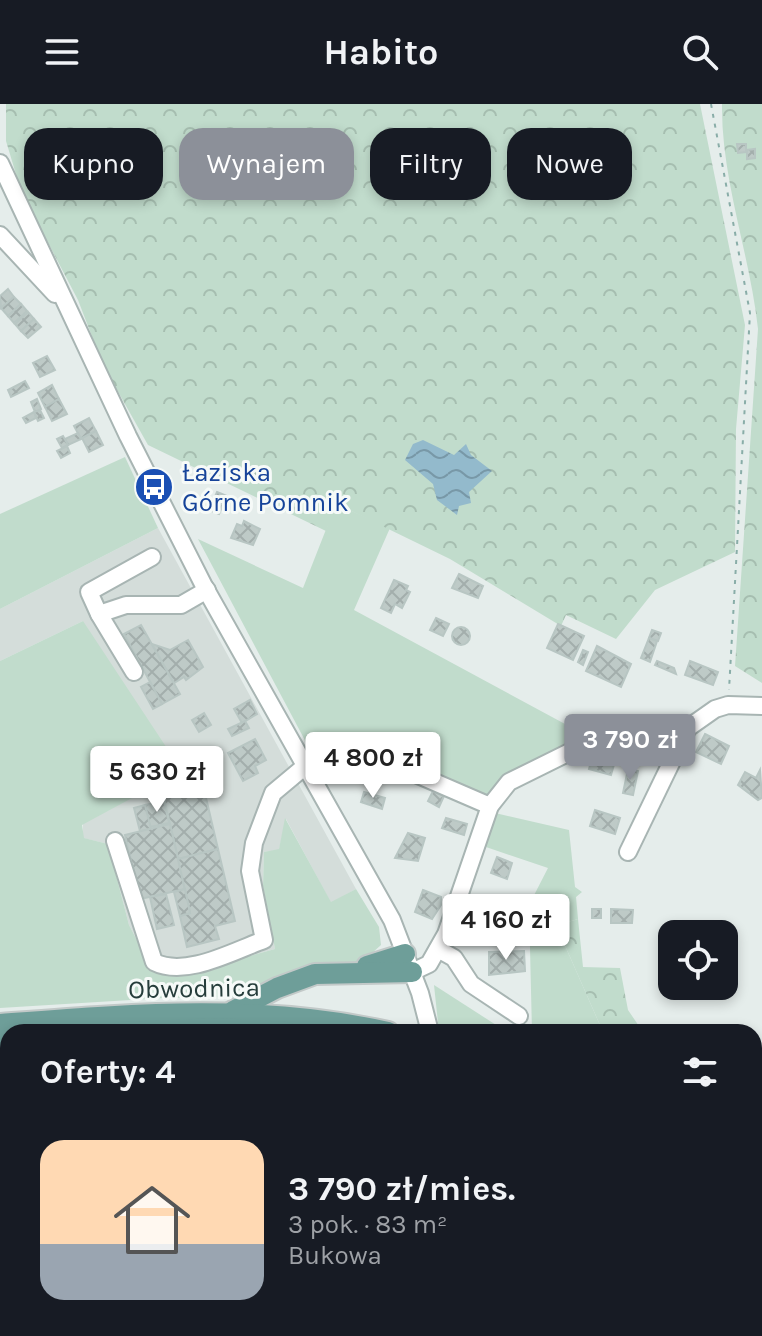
<!DOCTYPE html>
<html lang="pl">
<meta charset="utf-8">
<style>
:root{--surface:#171b24;--page:#20242c;--text:#f1f3f6;--muted:#9ea1a6;--line:#363941;--accent:#8c9099}
body{margin:0;font-family:Karla,sans-serif;background:var(--page);color:var(--text);height:100vh;display:flex;flex-direction:column;font-size:30px;white-space:nowrap}
*{box-sizing:border-box;margin:0}
p{font-size:26px;color:var(--muted)}
.icon{flex:none;width:44px;height:44px;fill:none;stroke:currentColor;stroke-width:2;stroke-linecap:round;stroke-linejoin:round}
.map{position:relative;flex:1;overflow:hidden}
.drawer{position:absolute;left:0px;top:920px;width:762px;height:312px;display:flex;flex-direction:column;background:var(--surface);border-radius:24px 24px 0 0;box-shadow:0 4px 12px #0003}
.drawer>*{flex:none}
.banner{position:absolute;left:24px;top:24px;width:714px;height:72px;display:flex;gap:16px}
.buttons{position:absolute;left:658px;top:816px;display:grid;gap:16px}
.buttons a{display:grid;place-items:center;width:80px;height:80px;border-radius:16px;background:var(--surface);box-shadow:0 4px 12px #0003;font-size:40px}
.price{position:absolute;translate:-50% -68px;padding:0 18px;border-radius:8px;background:#fff;color:#222;font-size:26px;line-height:52px;filter:drop-shadow(0 2px 4px #0008)}
.price::after{content:'';position:absolute;left:50%;top:48px;width:24px;height:18px;margin-left:-12px;background:inherit;clip-path:polygon(0 0,100% 0,50% 100%)}
.price.active{background:var(--accent);color:#fff}
ul{padding:0;list-style:none}
li{display:flex;align-items:center;gap:24px;height:200px;padding:0 40px}
li+li{border-top:2px solid var(--line)}
li span{display:grid;place-items:center;flex:none;width:224px;height:160px;border-radius:24px;color:#555}
li>.icon{margin-inline-start:auto}
span .icon{width:96px;height:96px;fill:#fffc;stroke-width:1}
li b{font-size:34px}
h2{display:flex;justify-content:space-between;align-items:center;height:96px;padding:0 40px;font-size:34px}
.pill{padding:0 28px;border-radius:24px;background:var(--surface);box-shadow:0 4px 12px #0003;font-size:28px;line-height:72px}
.pill.active{background:var(--accent);color:#fff}
header{display:flex;justify-content:space-between;align-items:center;height:104px;padding:0 40px;background:var(--surface);font-size:36px;font-weight:700}
.map>svg:first-child{display:block}
.built{fill:#d4ddda}
.grass{fill:#c1dccc}
.forest{fill:url(#forest-crowns)}
.water{fill:url(#water-waves)}
.building{fill:url(#building-cross-hatch);stroke:#b8c6c3;stroke-width:2}
.lines{fill:none;stroke-linecap:round;stroke-linejoin:round}
.minor-casing{stroke:#a8b5b3;stroke-width:20}
.major-casing{stroke:#c2c9c8;stroke-width:24}
.path{stroke:#89ada8;stroke-width:2;stroke-dasharray:4 6;stroke-linecap:butt}
.minor{stroke:#fff;stroke-width:16}
.major{stroke:#6e9e99;stroke-width:20}
.labels{text-anchor:middle;stroke-width:6;stroke-linejoin:round;paint-order:stroke}
.transit-label{font-size:26px;fill:#164399;stroke:#f6faf8;text-anchor:start}
.street-label{font-size:26px;fill:#263d3b;stroke:#f6faf8}
</style>
<header><svg class="icon" aria-label="menu" viewBox="0 0 24 24"><path d="M4 6h16M4 12h16M4 18h16"/></svg>Habito<svg class="icon" aria-label="search" viewBox="0 0 24 24"><circle cx="10" cy="10" r="6"/><path d="M15 15l6 6"/></svg></header>
<div class="map">
<svg width="762" height="1232" viewBox="0 0 762 1232">
<defs>
<pattern id="forest-crowns" width="20" height="18" patternUnits="userSpaceOnUse" patternTransform="scale(2)"><rect width="20" height="18" fill="#c1dccc"/><path d="M2 6a3 3 0 1 1 6 0M12 15a3 3 0 1 1 6 0" fill="none" stroke="#a6beb0"/></pattern>
<pattern id="water-waves" width="16" height="10" patternUnits="userSpaceOnUse" patternTransform="scale(2)"><rect width="16" height="10" fill="#93bacc"/><path d="M0 5q4-4 8 0t8 0" fill="none" stroke="#7898a7"/></pattern>
<pattern id="building-cross-hatch" width="8" height="8" patternUnits="userSpaceOnUse" patternTransform="scale(2)"><rect width="8" height="8" fill="#becac7"/><path d="M0 0l8 8M0 8l8-8" fill="none" stroke="#a3aeac"/></pattern>
</defs>
<rect width="100%" height="100%" fill="#e5edeb"/>
<path class="built" d="M158,424L356,785L331,799L286,715L279,746L264,748L263,782L275,845L178,872L153,867L129,821L108,740L83,734V517L0,557V505Z"/>
<g class="grass">
<path d="M125,353L158,424L0,505V410Z"/>
<path d="M336,400L390,424L354,506L578,627L584,635L487,696L368,656L317,659L198,435L303,484Z"/>
<path d="M83,517L182,667L82,721L84,734L108,740L129,821L153,867L178,872L275,845L263,782L264,748L279,745L285,714L331,798L356,785L379,823L381,841L362,858L332,862L246,893L163,894L0,904V557Z"/>
<path d="M495,709L569,726L575,783L582,788L576,793L578,815L568,818L563,837L603,928H532L529,801L548,764L486,743Z"/>
<path d="M434,881L507,928H439Z"/>
<path d="M8,949V1062L0,1134V950Z"/>
<path d="M0,1192L8,1194V1224H54L56,1232H0Z"/>
</g>
<g class="forest">
<path d="M6,0H700L745,221L736,325L735,448L655,486L616,535L566,511L561,522L450,455L337,400L326,427L148,341L103,261L78,196L21,87L6,37Z"/>
<path d="M722,0H762V579L735,562L758,225C750,150 721,76 722,0Z"/>
<path d="M578,815L583,863L620,864L628,906L643,928H603L563,837L568,818Z"/>
<path d="M754,994L762,995V1090L754,1085Z"/>
<path d="M754,1128L762,1133V1232H535L537,1224H754Z"/>
</g>
<path class="water" d="M423,336L454,351L466,340L471,351L492,367L469,388L471,399L459,402L457,411L437,396L433,380L405,356L413,340Z"/>
<g class="building">
<path d="M737,40H746V48L738,49Z"/>
<path d="M755,45V54L747,55V46Z"/>
<path d="M8,185L14,193L1,204L0,192Z"/>
<path d="M14,193L21,200L8,212L1,204Z"/>
<path d="M21,200L27,207L14,219L8,212Z"/>
<path d="M28,208L34,215L21,227L15,220Z"/>
<path d="M34,215L41,223L28,234L21,227Z"/>
<path d="M47,252L55,266L40,273L33,259Z"/>
<path d="M25,277L29,284L11,293L8,286Z"/>
<path d="M52,281L59,295L45,303L38,289Z"/>
<path d="M37,295L41,305L35,308L31,298Z"/>
<path d="M59,295L67,310L52,317L45,303Z"/>
<path d="M40,306L44,314L38,317L34,308Z"/>
<path d="M34,308L36,314L26,319L23,314Z"/>
<path d="M89,314L96,327L81,335L74,322Z"/>
<path d="M96,327L103,341L89,348L82,334Z"/>
<path d="M78,329L81,335L68,341L65,335Z"/>
<path d="M63,332L68,341L62,344L57,335Z"/>
<path d="M67,342L70,349L61,354L57,347Z"/>
<path d="M217,388L227,392L219,410L209,406Z"/>
<path d="M244,417L260,425L253,441L231,434L237,420L242,422Z"/>
<path d="M459,470L483,482L478,494L452,484Z"/>
<path d="M394,476L408,482L406,486L410,488L402,504L395,500L391,509L381,504Z"/>
<path d="M436,514L449,520L443,532L430,526Z"/>
<path d="M558,520L584,532L573,556L547,544Z"/>
<path d="M141,521L180,590L162,600L124,530Z"/>
<circle cx="461" cy="532" r="9"/>
<path d="M652,526L661,529L658,537L649,534Z"/>
<path d="M649,534L657,537L650,558L641,554Z"/>
<path d="M188,536L203,563L186,576L184,573L174,579L152,540L170,546Z"/>
<path d="M597,542L631,560L621,583L586,567Z"/>
<path d="M583,546L588,548L583,561L578,558Z"/>
<path d="M657,557L674,564L676,570L655,561Z"/>
<path d="M690,557L718,568L713,581L685,571Z"/>
<path d="M150,578L162,600L153,605L141,583Z"/>
<path d="M250,596L257,610L242,619L234,605Z"/>
<path d="M204,609L211,621L199,628L192,616Z"/>
<path d="M245,617L249,624L232,632L228,625Z"/>
<path d="M705,630L729,642L721,660L696,648Z"/>
<path d="M255,635L266,656L255,662L258,669L243,677L228,649Z"/>
<path d="M593,651L615,657L611,671L589,665Z"/>
<path d="M628,665L638,667L633,691L623,689Z"/>
<path d="M760,666L762,694L758,696L738,681L745,668L756,674Z"/>
<path d="M203,681L218,745L178,755L163,690Z"/>
<path d="M433,687L444,692L439,703L428,697Z"/>
<path d="M364,688L385,694L382,705L361,698Z"/>
<path d="M164,697L169,719L150,723L145,701Z"/>
<path d="M145,701L151,725L140,727L134,704Z"/>
<path d="M595,706L620,714L615,730L590,722Z"/>
<path d="M446,714L467,720L464,731L442,724Z"/>
<path d="M170,720L185,785L140,795L125,731Z"/>
<path d="M408,729L425,734L418,757L395,754Z"/>
<path d="M218,745L235,817L215,822L219,835L187,843L180,812L190,809L178,755Z"/>
<path d="M497,753L512,759L507,775L491,769Z"/>
<path d="M185,785L190,809L180,812L174,788Z"/>
<path d="M423,786L441,793V801L432,815L415,808Z"/>
<path d="M166,790L174,821L157,825L150,793Z"/>
<path d="M481,805V835L461,836L475,806Z"/>
<rect x="592" y="805" width="9" height="9"/>
<path d="M611,805L633,806L632,819H611Z"/>
<path d="M512,819H525L524,831H512Z"/>
<path d="M524,847L525,867L489,871V848Z"/>
</g>
<g class="lines">
<defs>
<g id="minor">
<path d="M0,59L128,332L204,482L392,816L420,889L430,928"/>
<path d="M0,131L55,190"/>
<path d="M99,510L89,488L152,453"/>
<path d="M134,568L99,510L126,501H181L207,486"/>
<path d="M388,658L490,702"/>
<path d="M115,737L154,858C186,874 233,847 264,836L250,767L254,739L273,689L304,663"/>
<path d="M628,748L688,624"/>
<path d="M438,845L454,854L471,880L519,912"/>
<path d="M412,868L429,860L446,830L490,702L509,678L596,635L688,624L715,605L728,601L762,602"/>
<path d="M387,1232L389,1224"/>
<path d="M407,1232L409,1224"/>
</g>
<g id="major">
<path d="M367,862L405,850"/>
<path d="M233,907L277,884L315,870L412,868"/>
<path d="M0,920C131,910 258,899 388,928"/>
<path d="M120,928L220,924L287,928"/>
<path d="M0,937L8,936"/>
<path d="M754,1095L762,1100"/>
<path d="M754,1115L762,1120"/>
</g>
</defs>
<use href="#minor" class="minor-casing"/>
<use href="#major" class="major-casing"/>
<path class="path" d="M711,0L750,209L729,586"/>
<use href="#minor" class="minor"/>
<use href="#major" class="major"/>
</g>
<defs>
<symbol id="bus-disc" viewBox="-11 -11 22 22"><circle r="9.5" fill="#1a4fb4" stroke="#f6faf8"/><path d="M-5-6H5V4H4V6H2V4H-2V6H-4V4H-5ZM-3.5-4V0h7V-4ZM-3.5 1.2v1.5H-2V1.2ZM2 1.2v1.5H3.5V1.2Z" fill="#fff"/></symbol>
</defs>
<g fill-rule="evenodd">
<use href="#bus-disc" x="132" y="361" width="44" height="44"/>
</g>
<g class="labels">
<g class="transit-label">
<text x="182" y="377">Łaziska<tspan x="182" dy="30">Górne Pomnik</tspan></text>
</g>
<g class="street-label">
<text transform="translate(194 884) rotate(-1)" y="9">Obwodnica</text>
</g>
</g>
</svg>
<div class="buttons">
<a><svg class="icon" aria-label="locate" viewBox="0 0 24 24"><circle cx="12" cy="12" r="6"/><path d="M12 2v4M12 18v4M2 12h4M18 12h4"/></svg></a>
</div>
<b class="price active" style="left:630px;top:678px">3 790 zł</b>
<b class="price" style="left:373px;top:696px">4 800 zł</b>
<b class="price" style="left:157px;top:710px">5 630 zł</b>
<b class="price" style="left:506px;top:858px">4 160 zł</b>
<div class="banner">
<a class="pill">Kupno</a>
<a class="pill active">Wynajem</a>
<a class="pill">Filtry</a>
<a class="pill">Nowe</a>
</div>
<section class="drawer">
<h2>Oferty: 4<svg class="icon" aria-label="filters" viewBox="0 0 24 24"><path d="M4 7h16M4 17h16"/><circle cx="9" cy="7" r="2"/><circle cx="15" cy="17" r="2"/></svg></h2>
<ul>
<li><span style="background:linear-gradient(#ffd9b3 65%,#9aa5b1 0)"><svg class="icon" aria-label="home" viewBox="0 0 24 24"><path d="M3 11l9-7 9 7M6 9v11h12V9"/></svg></span><div><b>3 790 zł/mies.</b><p>3 pok. · 83 m²</p><p>Bukowa</p></div></li>
</ul>
</section>
</div>
